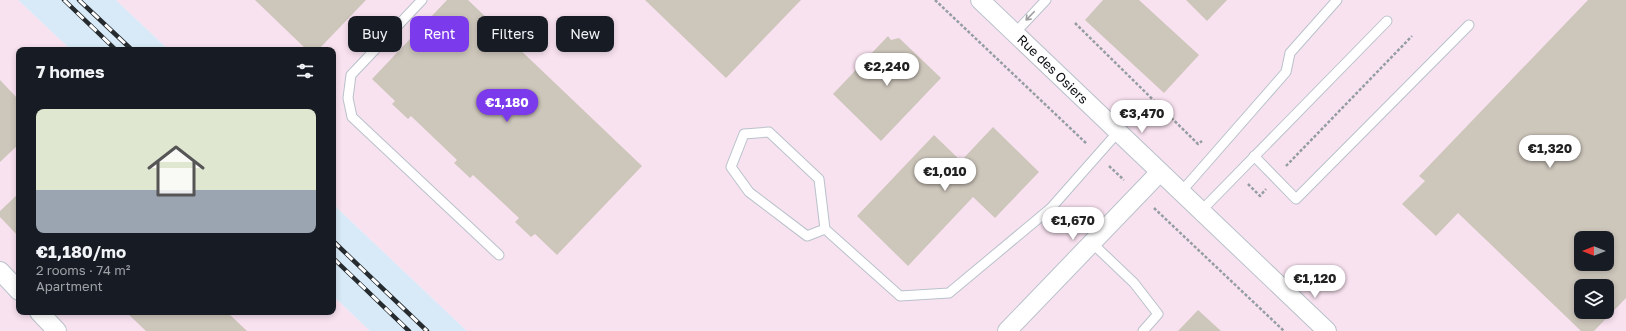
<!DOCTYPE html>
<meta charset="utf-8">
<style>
:root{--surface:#171b24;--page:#20242c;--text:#f1f3f6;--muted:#9ea1a6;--accent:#7c3aed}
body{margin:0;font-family:"Golos Text",sans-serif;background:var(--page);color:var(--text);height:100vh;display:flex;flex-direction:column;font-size:15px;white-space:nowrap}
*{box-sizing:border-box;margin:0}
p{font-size:13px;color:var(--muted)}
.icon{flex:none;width:22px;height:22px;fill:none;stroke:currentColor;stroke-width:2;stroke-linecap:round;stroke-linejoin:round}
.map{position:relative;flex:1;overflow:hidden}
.sheet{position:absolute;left:16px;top:47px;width:320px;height:268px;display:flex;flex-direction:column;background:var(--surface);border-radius:8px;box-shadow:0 2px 6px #0003}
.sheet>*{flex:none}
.guide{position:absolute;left:348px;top:16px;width:380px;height:36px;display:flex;gap:8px}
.needle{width:26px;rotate:270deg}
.buttons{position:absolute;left:1574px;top:231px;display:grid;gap:8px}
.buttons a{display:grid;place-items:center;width:40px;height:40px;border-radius:8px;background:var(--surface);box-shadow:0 2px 6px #0003;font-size:20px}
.price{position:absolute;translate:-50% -34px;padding:0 9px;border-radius:14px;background:#fff;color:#222;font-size:13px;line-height:26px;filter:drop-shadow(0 1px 2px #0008)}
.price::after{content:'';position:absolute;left:50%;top:24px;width:12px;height:9px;margin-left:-6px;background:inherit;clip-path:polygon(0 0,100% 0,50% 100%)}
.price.active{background:var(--accent);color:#fff}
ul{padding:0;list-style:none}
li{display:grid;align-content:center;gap:8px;height:212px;padding:0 20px}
li span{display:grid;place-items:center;height:124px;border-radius:8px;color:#555}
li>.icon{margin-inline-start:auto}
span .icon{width:72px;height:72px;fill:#fffc;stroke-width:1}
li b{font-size:17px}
h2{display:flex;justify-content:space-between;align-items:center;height:48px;padding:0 20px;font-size:17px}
.chip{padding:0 14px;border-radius:8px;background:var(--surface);box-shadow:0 2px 6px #0003;font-size:14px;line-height:36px}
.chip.active{background:var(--accent);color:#fff}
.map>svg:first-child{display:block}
.built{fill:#d8eaf7}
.industrial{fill:#f9e2f0;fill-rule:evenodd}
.building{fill:#cdc6bb;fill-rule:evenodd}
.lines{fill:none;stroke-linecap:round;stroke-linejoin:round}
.lane-casing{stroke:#b8c2cb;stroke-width:11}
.street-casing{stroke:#b8c2cb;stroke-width:20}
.path{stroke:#949da3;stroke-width:2.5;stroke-dasharray:3 2;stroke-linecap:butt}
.lane{stroke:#fff;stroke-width:9}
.street{stroke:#fff;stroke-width:18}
.rail-casing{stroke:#262b2f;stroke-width:4.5}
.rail{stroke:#fff;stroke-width:3;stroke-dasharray:9;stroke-linecap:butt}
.oneway{stroke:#9d9fa0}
.labels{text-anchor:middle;stroke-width:4;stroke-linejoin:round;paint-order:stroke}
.street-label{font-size:13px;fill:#0a0e11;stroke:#fff}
</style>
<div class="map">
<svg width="1626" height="331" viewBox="0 0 1626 331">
<rect width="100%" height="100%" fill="#eaf6fe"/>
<g class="built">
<path d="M18,0H116L169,50H71Z"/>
<path d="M333,204L467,331H370L333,296Z"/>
</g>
<g class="industrial">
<path d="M0,0H18L71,50H19V312H333V296L370,331H0Z"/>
<path d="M116,0H1626V331H467L333,204V50H169ZM1581,238H1607V264H1581ZM1581,286H1607V312H1581Z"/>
</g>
<g class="building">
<path d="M255,0H366L318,50H307Z"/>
<path d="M447,0H468L642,166L557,255L535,234L531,237L515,222L519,218L473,175L470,178L454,163L457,160L411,116L408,119L392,104L395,101L372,79Z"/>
<path d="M645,0H801L726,78Z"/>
<path d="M1103,0H1139L1199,55L1164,93L1085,20Z"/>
<path d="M1186,0H1227L1207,21Z"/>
<path d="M1588,0H1626V298L1594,331H1581L1458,213L1436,236L1402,204L1425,181L1419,176ZM1581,238H1607V264H1581ZM1581,286H1607V312H1581Z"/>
<path d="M888,36L891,40L899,38L941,78L881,141L833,94Z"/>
<path d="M0,80L19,100V144L0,162Z"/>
<path d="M993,127L1039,172L995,218L973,197L908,266L857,216L934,135L961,161Z"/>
<path d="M19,193V237L0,217V211Z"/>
<path d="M1198,310L1221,331H1178Z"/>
<path d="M126,312H227L247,331H146Z"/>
</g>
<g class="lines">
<defs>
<g id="lane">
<path d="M422,0L351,75L348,98L352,117L499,255"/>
<path d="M1015,33L1046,0"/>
<path d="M1254,156L1296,199L1469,25"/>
<path d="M1181,192L1286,72L1290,53L1337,0"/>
<path d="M1201,211L1387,21"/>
<path d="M825,229L807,236L749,192L731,167L744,134L769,132L819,179L825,229L900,296L949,293L1051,208L1118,132"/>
<path d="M1092,243L1134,283L1158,314L1143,331"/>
</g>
<g id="street">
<path d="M980,0L1327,331"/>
<path d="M0,271L19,291"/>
<path d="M39,312L57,331"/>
<path d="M1007,331L1160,172"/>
</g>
</defs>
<use href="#lane" class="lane-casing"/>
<use href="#street" class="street-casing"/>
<g class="path">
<path d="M935,0L1087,144"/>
<path d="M1075,23L1198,144L1202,141"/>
<path d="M1109,166L1124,180"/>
<path d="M1286,166L1412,36"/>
<path d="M1248,184L1260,196L1266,189"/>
<path d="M1154,208L1284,331"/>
</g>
<use href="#lane" class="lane"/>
<use href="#street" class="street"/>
<defs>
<g id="rail">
<path d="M64,0L116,50"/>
<path d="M79,0L132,50"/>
<path d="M333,241L427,331"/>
<path d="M333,258L409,331"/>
</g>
</defs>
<use href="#rail" class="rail-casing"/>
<use href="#rail" class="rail"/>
</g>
<defs><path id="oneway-shaft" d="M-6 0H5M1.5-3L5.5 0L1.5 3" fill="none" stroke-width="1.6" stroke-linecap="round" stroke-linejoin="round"/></defs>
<use class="oneway" href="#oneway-shaft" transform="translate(1030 16) rotate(134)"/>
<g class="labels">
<g class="street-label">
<text transform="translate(1053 69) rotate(44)" y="5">Rue des Osiers</text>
</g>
</g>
</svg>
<div class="buttons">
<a><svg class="needle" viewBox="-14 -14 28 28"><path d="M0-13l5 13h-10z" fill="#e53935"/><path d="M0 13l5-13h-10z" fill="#9ea1a6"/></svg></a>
<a><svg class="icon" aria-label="layers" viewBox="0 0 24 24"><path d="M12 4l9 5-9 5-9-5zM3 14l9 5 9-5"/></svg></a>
</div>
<b class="price" style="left:887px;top:87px">€2,240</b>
<b class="price active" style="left:507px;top:123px">€1,180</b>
<b class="price" style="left:1142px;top:134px">€3,470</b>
<b class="price" style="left:1550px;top:169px">€1,320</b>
<b class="price" style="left:945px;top:192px">€1,010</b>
<b class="price" style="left:1073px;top:241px">€1,670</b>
<b class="price" style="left:1315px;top:299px">€1,120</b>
<div class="guide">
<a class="chip">Buy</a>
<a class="chip active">Rent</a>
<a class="chip">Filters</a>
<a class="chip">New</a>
</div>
<section class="sheet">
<h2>7 homes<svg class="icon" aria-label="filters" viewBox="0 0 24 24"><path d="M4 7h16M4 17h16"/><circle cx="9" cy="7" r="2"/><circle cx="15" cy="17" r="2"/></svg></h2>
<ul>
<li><span style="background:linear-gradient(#dfe7d0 65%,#9aa5b1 0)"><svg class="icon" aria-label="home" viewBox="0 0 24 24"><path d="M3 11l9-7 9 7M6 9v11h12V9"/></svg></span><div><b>€1,180/mo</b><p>2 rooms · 74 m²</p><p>Apartment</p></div></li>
</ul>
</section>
</div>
